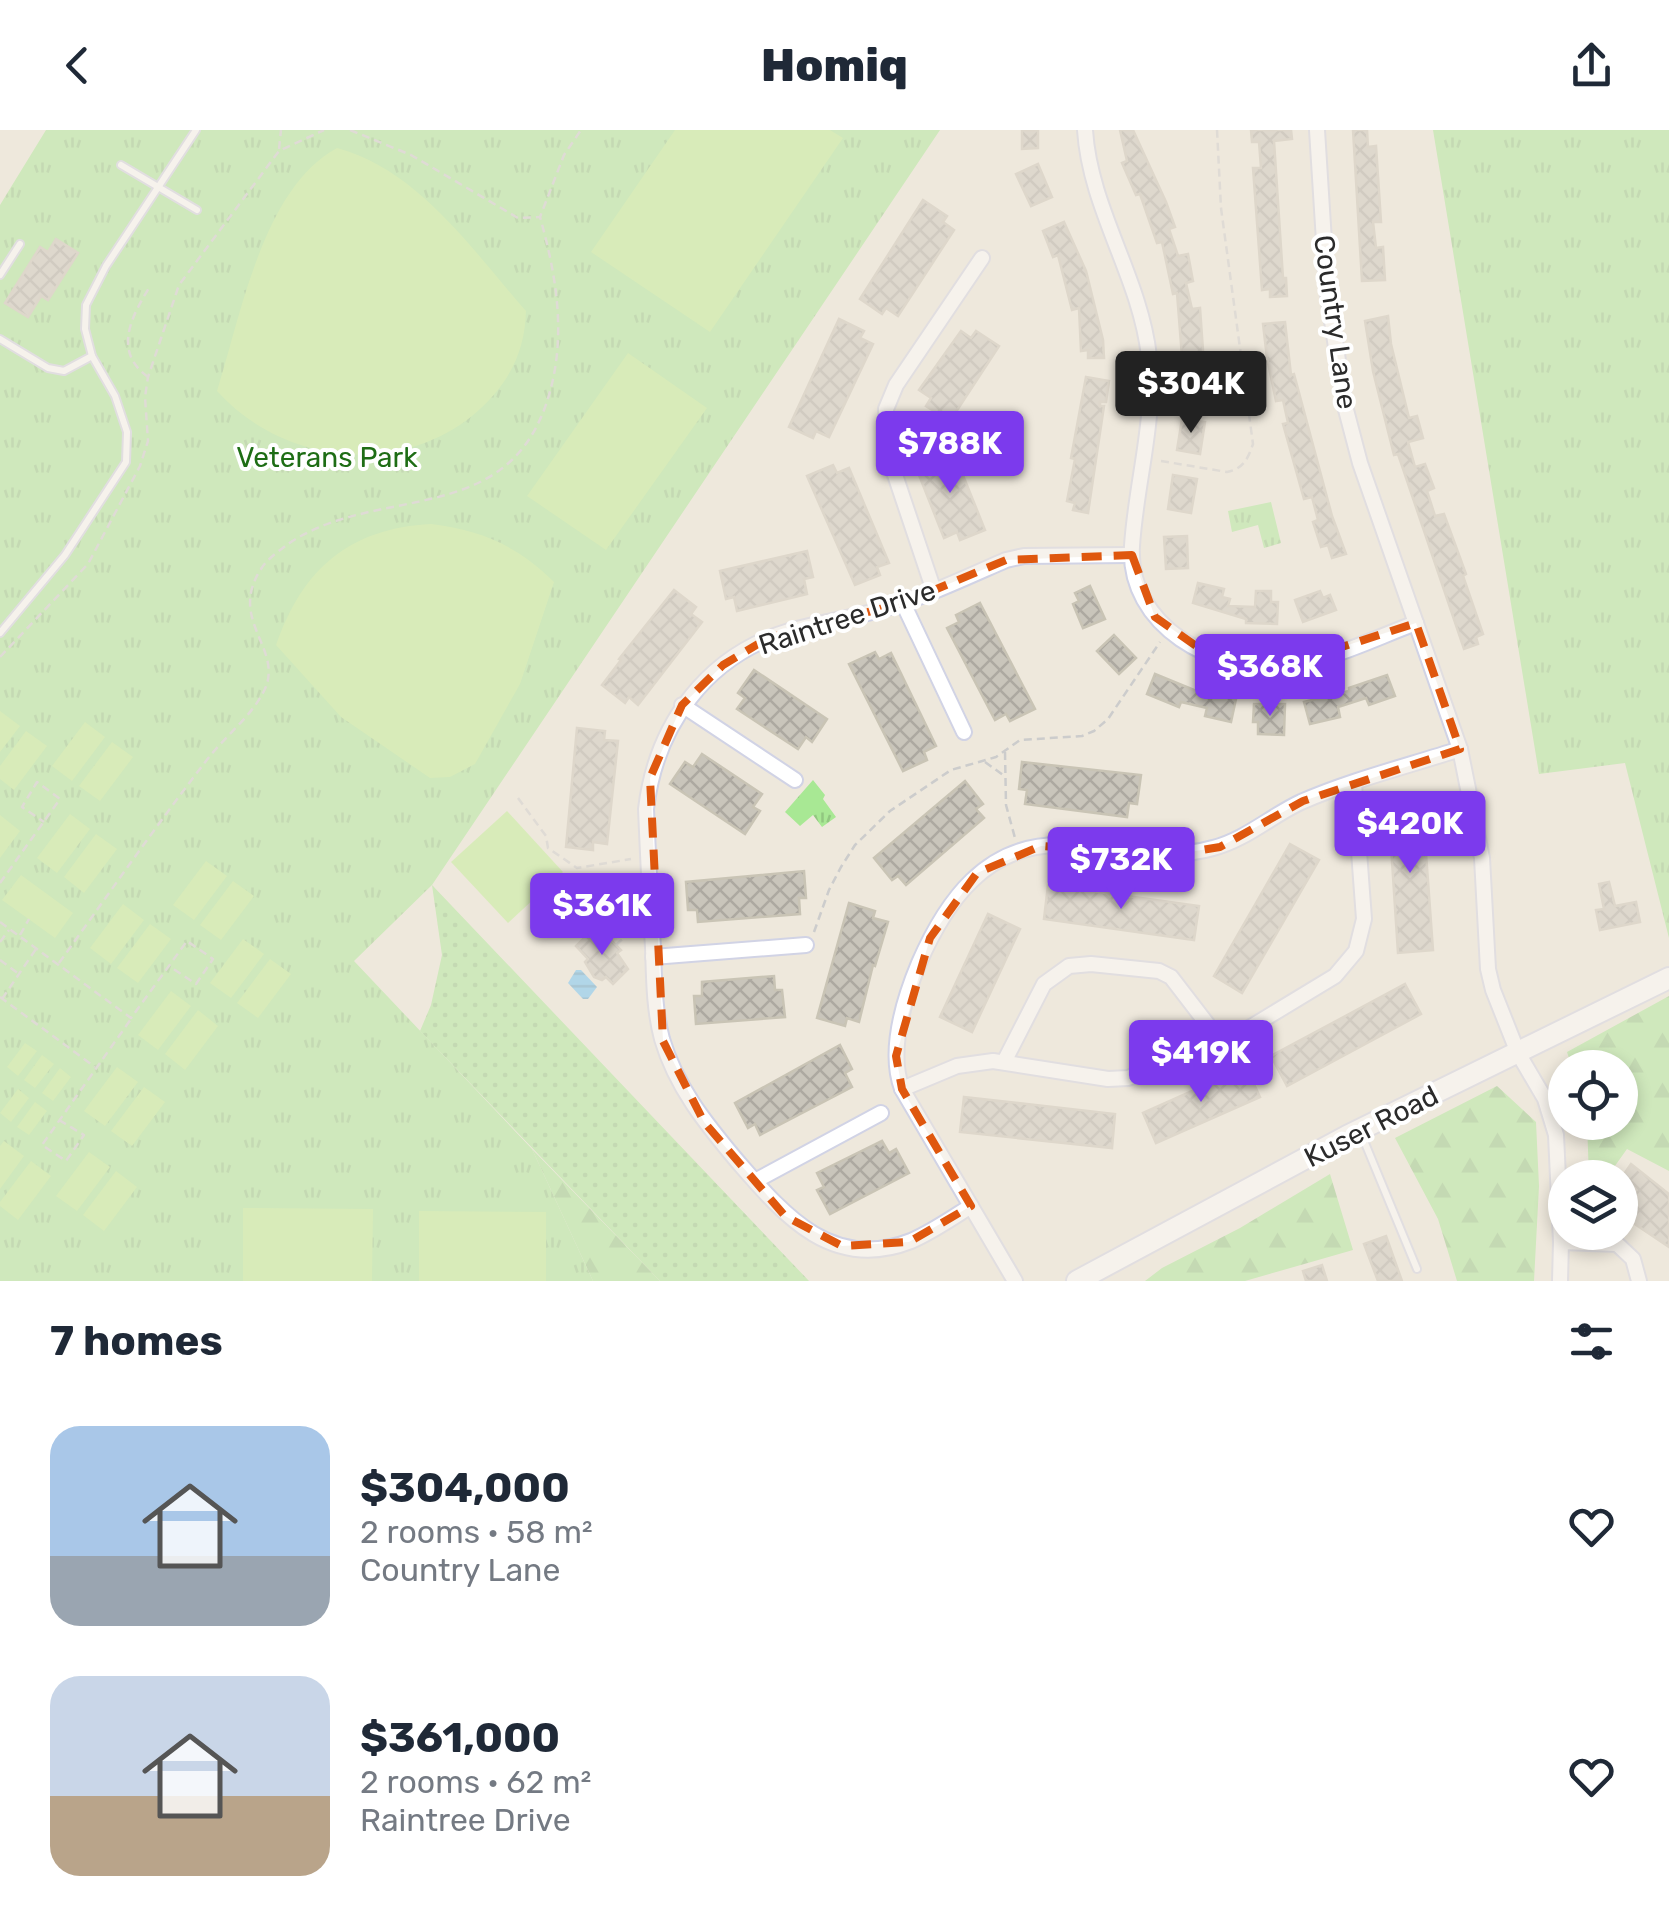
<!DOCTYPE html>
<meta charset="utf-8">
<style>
:root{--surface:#fff;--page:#f6f6f7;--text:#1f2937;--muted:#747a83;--accent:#7c3aed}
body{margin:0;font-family:Rubik,sans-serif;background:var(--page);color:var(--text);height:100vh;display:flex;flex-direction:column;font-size:38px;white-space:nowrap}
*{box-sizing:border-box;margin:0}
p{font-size:32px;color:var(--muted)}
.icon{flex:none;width:55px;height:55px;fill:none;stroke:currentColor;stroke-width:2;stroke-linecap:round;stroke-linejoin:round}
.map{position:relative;height:1151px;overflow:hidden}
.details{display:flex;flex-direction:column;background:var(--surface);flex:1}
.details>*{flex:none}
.controls{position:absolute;left:1548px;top:920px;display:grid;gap:20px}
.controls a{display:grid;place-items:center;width:90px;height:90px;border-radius:50%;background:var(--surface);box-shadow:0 5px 15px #0003;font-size:50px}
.price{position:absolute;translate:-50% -85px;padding:0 22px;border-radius:10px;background:var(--accent);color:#fff;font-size:32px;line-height:65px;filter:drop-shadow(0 2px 5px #0008)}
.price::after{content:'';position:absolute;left:50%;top:60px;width:30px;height:22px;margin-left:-15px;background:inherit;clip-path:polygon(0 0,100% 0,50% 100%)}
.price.selected{background:#222;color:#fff}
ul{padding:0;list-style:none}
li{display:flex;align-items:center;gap:30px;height:250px;padding:0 50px}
li span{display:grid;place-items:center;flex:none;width:280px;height:200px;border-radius:30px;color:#555}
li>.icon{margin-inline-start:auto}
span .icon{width:120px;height:120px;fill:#fffc;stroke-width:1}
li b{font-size:42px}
h2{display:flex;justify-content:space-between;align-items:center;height:120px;padding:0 50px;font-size:42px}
header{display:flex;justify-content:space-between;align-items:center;height:130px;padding:0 50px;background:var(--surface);font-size:45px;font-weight:800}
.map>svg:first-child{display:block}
.grass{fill:url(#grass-dots)}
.forest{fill:url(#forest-firs)}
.park{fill:url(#park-tufts)}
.pitch{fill:#bdf08f}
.water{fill:url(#water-rules)}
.building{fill:url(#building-cross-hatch);stroke:#c9c4b5;stroke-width:2.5}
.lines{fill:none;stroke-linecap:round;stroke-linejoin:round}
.lane-casing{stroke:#d1d3e5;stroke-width:10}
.street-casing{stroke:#d1d3e5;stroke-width:18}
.secondary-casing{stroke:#d1d3e5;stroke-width:24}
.path{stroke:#ccc;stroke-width:2.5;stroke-dasharray:8 5;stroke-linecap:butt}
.lane{stroke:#fff;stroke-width:6}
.street{stroke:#fff;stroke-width:14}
.secondary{stroke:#fff;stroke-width:20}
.marked{fill:none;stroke:#df570e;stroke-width:8;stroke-dasharray:20 12;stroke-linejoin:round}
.labels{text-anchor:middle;stroke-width:8;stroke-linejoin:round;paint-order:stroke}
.street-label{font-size:28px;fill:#2b2b2b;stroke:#fff}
.park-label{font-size:28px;fill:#1e6d15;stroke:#fff}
</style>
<header><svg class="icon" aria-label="back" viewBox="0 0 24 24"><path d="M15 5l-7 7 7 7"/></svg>Homiq<svg class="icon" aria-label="share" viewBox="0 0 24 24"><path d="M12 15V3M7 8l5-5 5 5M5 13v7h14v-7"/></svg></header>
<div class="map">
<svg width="1669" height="1151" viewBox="0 0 1669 1151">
<defs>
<pattern id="grass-dots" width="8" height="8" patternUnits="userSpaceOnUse" patternTransform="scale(2.5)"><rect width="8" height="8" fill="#a8e894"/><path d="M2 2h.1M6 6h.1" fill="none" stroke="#91c780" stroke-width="1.8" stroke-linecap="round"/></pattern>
<pattern id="forest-firs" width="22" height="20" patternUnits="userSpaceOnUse" patternTransform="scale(2.5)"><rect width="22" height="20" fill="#a8e894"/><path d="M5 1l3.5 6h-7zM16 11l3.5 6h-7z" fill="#91c780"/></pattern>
<pattern id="park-tufts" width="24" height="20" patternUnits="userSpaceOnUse" patternTransform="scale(2.5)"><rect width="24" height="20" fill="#a8e894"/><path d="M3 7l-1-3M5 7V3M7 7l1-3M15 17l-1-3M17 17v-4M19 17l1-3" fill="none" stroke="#91c780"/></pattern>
<pattern id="water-rules" width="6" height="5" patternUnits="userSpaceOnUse" patternTransform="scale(2.5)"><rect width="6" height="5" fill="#67c2f7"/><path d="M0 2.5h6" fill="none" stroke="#559ec8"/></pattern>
<pattern id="building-cross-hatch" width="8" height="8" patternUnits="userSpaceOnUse" patternTransform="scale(2.5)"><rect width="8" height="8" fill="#c9c5bb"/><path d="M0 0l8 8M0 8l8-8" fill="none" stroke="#ada9a1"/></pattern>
</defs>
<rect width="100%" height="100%" fill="#eee8dc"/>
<path class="grass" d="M432,755L809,1151H660L420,901L431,875L442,825Z"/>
<g class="forest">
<path d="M1669,866V1041L1627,1019L1607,1047H1589L1587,993L1620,992V938L1572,937L1567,922Z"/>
<path d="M1497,956L1536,992L1539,1056L1534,1151H1457L1438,1089L1395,1008Z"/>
<path d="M532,1019L660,1151H593Z"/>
<path d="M1330,1044L1353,1120L1245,1151H1145L1162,1138L1240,1098Z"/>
</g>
<g class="park">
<path d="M46,0H940L432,755L354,831L532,1019L593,1151H0V75Z"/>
<path d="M1433,0H1669V808L1625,633L1539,644Z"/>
<path d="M1271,372L1281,413L1264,418L1258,395L1232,402L1228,381Z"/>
<path d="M813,650L825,665L823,669L836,687L822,697L813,685L800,696L785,682Z"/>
</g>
<g class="pitch">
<path d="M675,0H830L843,8L710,202L591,122Z"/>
<path d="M337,18C419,40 473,121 526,181C525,225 506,258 472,286C396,347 282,333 217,261C241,185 263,58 337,18Z"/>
<path d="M628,223L707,278L606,420L527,366Z"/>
<path d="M431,394C481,400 518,416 554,452L520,554L475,634L450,647L430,648L341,587L276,515C302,439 350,398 431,394Z"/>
<path d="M0,581L20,596L0,622Z"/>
<path d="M85,592L105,607L72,651L52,636Z"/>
<path d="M26,601L47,616L14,660L0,649V636Z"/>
<path d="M112,612L133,627L100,671L79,656Z"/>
<path d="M507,681L563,742L508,793L451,732Z"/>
<path d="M70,684L90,699L57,743L37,728Z"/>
<path d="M0,685L20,701L0,728Z"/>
<path d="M96,704L117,719L84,763L64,747Z"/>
<path d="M206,731L227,746L194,790L173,775Z"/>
<path d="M21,745L73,783L55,808L2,770Z"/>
<path d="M233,751L254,766L221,810L200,795Z"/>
<path d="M123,774L144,790L111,834L90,818Z"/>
<path d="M150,794L171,809L138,853L117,838Z"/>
<path d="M243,809L264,824L231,868L210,853Z"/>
<path d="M270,829L291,844L258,888L237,873Z"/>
<path d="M171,861L191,876L158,920L138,905Z"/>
<path d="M198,880L218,896L185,940L165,924Z"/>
<path d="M25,913L37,921L18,946L7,937Z"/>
<path d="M42,925L54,934L35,958L24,950Z"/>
<path d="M117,937L138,952L105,996L84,981Z"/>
<path d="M60,938L71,947L53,971L42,963Z"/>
<path d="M144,957L165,972L132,1016L111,1001Z"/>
<path d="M18,959L29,968L11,992L0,983Z"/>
<path d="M35,972L47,981L29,1005L17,997Z"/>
<path d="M4,1011L24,1026L0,1059V1016Z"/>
<path d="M89,1022L110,1037L77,1081L56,1066Z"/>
<path d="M31,1031L51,1046L18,1090L0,1076V1072Z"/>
<path d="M116,1041L137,1057L104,1101L83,1085Z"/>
<path d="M243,1078L373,1079L372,1151H243Z"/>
<path d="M419,1081L546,1082V1151H419Z"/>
</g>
<path class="water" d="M576,840H581L597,857L588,869H583L568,853Z"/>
<g class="building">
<path d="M1022,0H1038V18L1022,19Z"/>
<path d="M1120,0H1133L1166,72L1175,97L1169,99L1178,126L1188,124L1193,151L1186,153L1192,179L1200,178L1206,263L1185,265L1177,163L1173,164L1162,112L1157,113L1140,64L1136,65L1122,33L1127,31Z"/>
<path d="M1251,0H1291L1292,9L1274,11L1283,148H1286L1287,166L1270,167V159L1262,160L1253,38H1261L1259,12H1252Z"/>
<path d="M1353,0H1367L1368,17L1376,16L1381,92H1373L1376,118L1383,117L1385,150L1362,151Z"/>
<path d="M1038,34L1052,67L1031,76L1016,44Z"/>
<path d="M923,70L947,86L943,92L954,100L898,186L886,178L882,184L860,169Z"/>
<path d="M1064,92L1086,141L1103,210L1104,228H1088V220L1081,221L1079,178L1072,180L1058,125L1053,127L1043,101Z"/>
<path d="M56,109L78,123L48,170L41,166L28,187L5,173L40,117L48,122Z"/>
<path d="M1388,186L1391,214L1409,288L1417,286L1423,308L1408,312L1415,337L1425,334L1434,358L1427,361L1435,386L1444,384L1466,444L1463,446L1483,504L1476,507L1478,514L1464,519L1398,324L1394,325L1373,241L1365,191Z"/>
<path d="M839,189L864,201L860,208L873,214L829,307L816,301L813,308L789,297Z"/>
<path d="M1285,192L1291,245L1294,244L1332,386L1346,424L1332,428L1328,415L1321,417L1313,392L1318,390L1312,367L1304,369L1283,294L1288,293L1283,270L1276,271L1267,228L1263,194Z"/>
<path d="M961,201L971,208L976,201L999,216L950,291L926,276L931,268L919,260Z"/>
<path d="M1086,247L1109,251L1106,272H1100V276H1104L1088,383L1073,380L1075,373L1067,371L1075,329L1071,328Z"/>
<path d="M1182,289L1205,292L1200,324L1177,320Z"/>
<path d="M952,318L985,400L960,410L957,402L944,408L917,340L930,335L927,328Z"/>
<path d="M833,335L837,343L849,338L889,433L877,437L880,445L855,455L807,346Z"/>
<path d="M1173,345L1197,349L1191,383L1168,379Z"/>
<path d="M1187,406L1188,438L1166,439L1164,407Z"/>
<path d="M807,421L813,447L804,449L807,464L737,481L734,467L726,469L720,441Z"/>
<path d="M1198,453L1224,459L1222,467L1230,469L1228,476L1255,477L1256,461H1271V472H1278L1277,494L1246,493V489L1193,473Z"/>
<path d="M1090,456L1105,489L1083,498L1073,474L1079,471L1075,463Z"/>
<path d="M674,460L696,477L691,484L702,492L638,575L629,567L625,573L602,555L621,530L619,529Z"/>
<path d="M1320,461L1323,468L1330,465L1336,480L1303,492L1295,470Z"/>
<path d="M980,473L1035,579L1010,591L1006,584L995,590L947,498L959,492L956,485Z"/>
<path d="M1114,505L1136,528L1119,544L1097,521Z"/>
<path d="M875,522L879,529L891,523L936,616L924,622L927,630L903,641L849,534Z"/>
<path d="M754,540L827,589L812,612L806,607L798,619L737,579L745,568L738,563Z"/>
<path d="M1155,544L1194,560L1236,569L1231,592L1205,586L1207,578L1181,572L1179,577L1147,564Z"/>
<path d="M1387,545L1395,566L1369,575L1366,568L1338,577L1340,587L1310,594L1304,572L1349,561V558Z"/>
<path d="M1254,574H1285L1284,605L1258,604V592H1253Z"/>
<path d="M577,598L605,601L604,610L618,611L607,714L593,712V720L566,717Z"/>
<path d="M702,624L762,664L753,677L760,681L745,704L670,654L685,632L693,637Z"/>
<path d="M1022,632L1141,645L1137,674L1129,673L1127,687L1025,674L1027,660L1019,659Z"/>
<path d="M965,651L983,674L976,679L984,688L906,755L898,746L892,750L874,728Z"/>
<path d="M1422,668L1433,820L1398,823L1388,670Z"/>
<path d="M1290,714L1319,730L1242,863L1214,846Z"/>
<path d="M804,741L806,768H799L800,784L698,792L697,780H688L686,752Z"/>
<path d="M1609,752L1615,776L1636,772L1640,792L1600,800L1596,780L1604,779L1599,754Z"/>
<path d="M1048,755L1199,776L1194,810L1044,789Z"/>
<path d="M849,773L875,781L873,788L888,792L875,836L873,835L859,892L847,888L845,896L817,888Z"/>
<path d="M988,784L1020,799L972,902L940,887Z"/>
<path d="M592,800L604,813L611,810L621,820L617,823L628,839L613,854L606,847L602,850L594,847L585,832L588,829L576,816Z"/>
<path d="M774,846L775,860H782L785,887L696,894L694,866H702V852Z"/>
<path d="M1405,854L1421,884L1287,956L1271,926Z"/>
<path d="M840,915L852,939L845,943L852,957L760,1005L755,994L748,998L735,973Z"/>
<path d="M1246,937L1260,967L1156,1013L1143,983Z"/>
<path d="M964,967L1115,984L1112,1018L960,1002Z"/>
<path d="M882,1011L889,1023L896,1019L909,1043L830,1084L817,1060L824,1057L817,1043Z"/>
<path d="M1631,1034L1669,1064V1117L1620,1084V1050Z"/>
<path d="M1386,1106L1402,1151H1378L1364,1114Z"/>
<path d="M1322,1135L1327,1151H1306L1303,1141Z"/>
</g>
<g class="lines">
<defs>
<g id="lane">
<path d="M121,35L197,80"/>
<path d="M0,145L20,114"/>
<path d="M0,209L48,238L64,241L92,226"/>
<path d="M0,503L65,425L126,332L127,302L115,266L92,226L85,199L86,175L106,136L196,0"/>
<path d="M1360,1001L1417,1139"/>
</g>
<g id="street">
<path d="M1085,0C1090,79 1140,147 1149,226C1156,291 1136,352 1132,416C1127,496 1215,544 1286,536C1330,531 1375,508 1416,493"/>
<path d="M1317,0L1327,159L1345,276L1360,333L1460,619L1482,728L1488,839L1493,860L1518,923L1545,969L1556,1005L1561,1112L1560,1151"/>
<path d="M934,461L886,318V279L896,255L982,128"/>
<path d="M903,473L964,602"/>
<path d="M682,575L795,650"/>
<path d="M653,827L806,815"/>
<path d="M1004,932L1044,854L1069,836L1091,834L1159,841L1171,847L1221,912"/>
<path d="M902,959L957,936L993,931L1108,949L1128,948L1236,906L1335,846L1356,821L1364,789L1354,654"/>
<path d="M755,1051L881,983"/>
<path d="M971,1076C952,1088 932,1102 911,1111C832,1142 784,1085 738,1032C706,994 676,957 662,909C654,879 654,848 653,817C650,771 648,725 646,679C656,595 706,526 789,501C821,492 854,488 886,478C927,466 967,447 1006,430L1024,426L1132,425"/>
<path d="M1561,1112L1617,1114L1633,1129L1639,1151"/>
<path d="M1015,1151L902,959C888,921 904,869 919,833C946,771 986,714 1061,715C1081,715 1102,718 1122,720C1153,723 1182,727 1213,718C1245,710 1271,686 1301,672C1351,650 1408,636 1460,619"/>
</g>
<path id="secondary" d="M1077,1151L1347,1006L1669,848"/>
</defs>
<use href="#lane" class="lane-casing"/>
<use href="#street" class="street-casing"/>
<use href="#secondary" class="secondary-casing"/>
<g class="path">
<path d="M350,0L411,25L518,88L540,87L564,25L581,0"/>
<path d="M279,19L281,0"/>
<path d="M148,247C113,222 131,187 149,158"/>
<path d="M1161,331L1227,342C1243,339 1248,329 1253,314L1221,78L1217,0"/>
<path d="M0,527L88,434L140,336L148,311L145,267L148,247L179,155L279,21L324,0"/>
<path d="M1005,622L1006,675L1015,708"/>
<path d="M985,632L1003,645"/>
<path d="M518,668L546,706L548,718L577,738L631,729"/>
<path d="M0,753L60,669L37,652L22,677L44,692"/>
<path d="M0,792L131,888L187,811L213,829L196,854L169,836"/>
<path d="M814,802L829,760L841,737L855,715L890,681L951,640L996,627L1020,610L1082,606L1094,601L1108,589L1160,512"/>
<path d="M20,805L29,789"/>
<path d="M0,812L9,800"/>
<path d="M616,815L638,794"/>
<path d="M0,830L19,844"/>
<path d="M59,833C108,765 155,697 206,631C224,607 251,587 264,561C285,519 227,491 261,439C267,429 279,421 288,414C374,355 499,397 544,280C568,216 558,151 540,87"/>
<path d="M0,867L95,937"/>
<path d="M2,869L36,819"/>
<path d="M59,990L84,1005L66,1031L42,1015L131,889"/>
</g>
<use href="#lane" class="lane"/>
<use href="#street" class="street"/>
<use href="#secondary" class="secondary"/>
</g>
<path d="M0 0H1669V1151H0ZM1132,425L1155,487L1209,525L1283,536L1416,493L1460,619L1303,671L1220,717L1171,725L1041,716L977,743L930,808L896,926L902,959L971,1076L909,1112L842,1116L785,1086L704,992L663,911L650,648L682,575L723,535L768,508L903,473L1006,430Z" fill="#eee8dc" fill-opacity=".55" fill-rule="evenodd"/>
<path class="marked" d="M1132,425L1155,487L1209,525L1283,536L1416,493L1460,619L1303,671L1220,717L1171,725L1041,716L977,743L930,808L896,926L902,959L971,1076L909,1112L842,1116L785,1086L704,992L663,911L650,648L682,575L723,535L768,508L903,473L1006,430Z"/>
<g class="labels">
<g class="street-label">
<text transform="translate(1336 192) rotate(82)" y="10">Country Lane</text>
<text transform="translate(847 487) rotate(-18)" y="10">Raintree Drive</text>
<text transform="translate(1371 996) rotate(-27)" y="10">Kuser Road</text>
</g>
<g class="park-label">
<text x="327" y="337">Veterans Park</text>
</g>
</g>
</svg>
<div class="controls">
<a><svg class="icon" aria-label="locate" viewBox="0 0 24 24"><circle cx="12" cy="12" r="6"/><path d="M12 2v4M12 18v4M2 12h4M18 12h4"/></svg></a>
<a><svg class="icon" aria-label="layers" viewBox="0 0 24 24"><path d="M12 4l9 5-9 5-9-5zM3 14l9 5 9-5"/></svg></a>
</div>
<b class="price selected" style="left:1191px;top:306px">$304K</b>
<b class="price" style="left:950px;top:366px">$788K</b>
<b class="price" style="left:1270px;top:589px">$368K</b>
<b class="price" style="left:1410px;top:746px">$420K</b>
<b class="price" style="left:1121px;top:782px">$732K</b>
<b class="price" style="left:602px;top:828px">$361K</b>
<b class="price" style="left:1201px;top:975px">$419K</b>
</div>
<section class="details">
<h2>7 homes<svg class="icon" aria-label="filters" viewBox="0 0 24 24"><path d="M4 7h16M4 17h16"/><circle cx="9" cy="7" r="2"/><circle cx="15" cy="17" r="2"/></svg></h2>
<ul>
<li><span style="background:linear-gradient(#a9c7e8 65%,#9aa5b1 0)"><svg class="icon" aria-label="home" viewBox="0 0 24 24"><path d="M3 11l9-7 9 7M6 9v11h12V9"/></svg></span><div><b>$304,000</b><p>2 rooms · 58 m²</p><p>Country Lane</p></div><svg class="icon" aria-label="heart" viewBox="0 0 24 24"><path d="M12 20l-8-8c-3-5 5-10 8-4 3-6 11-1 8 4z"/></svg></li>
<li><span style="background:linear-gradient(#c9d6e8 60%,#b9a48a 0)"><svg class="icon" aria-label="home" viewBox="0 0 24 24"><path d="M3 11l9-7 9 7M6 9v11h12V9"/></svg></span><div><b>$361,000</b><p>2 rooms · 62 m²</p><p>Raintree Drive</p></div><svg class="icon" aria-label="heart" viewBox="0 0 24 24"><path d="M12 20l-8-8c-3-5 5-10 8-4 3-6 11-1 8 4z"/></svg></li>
</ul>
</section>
